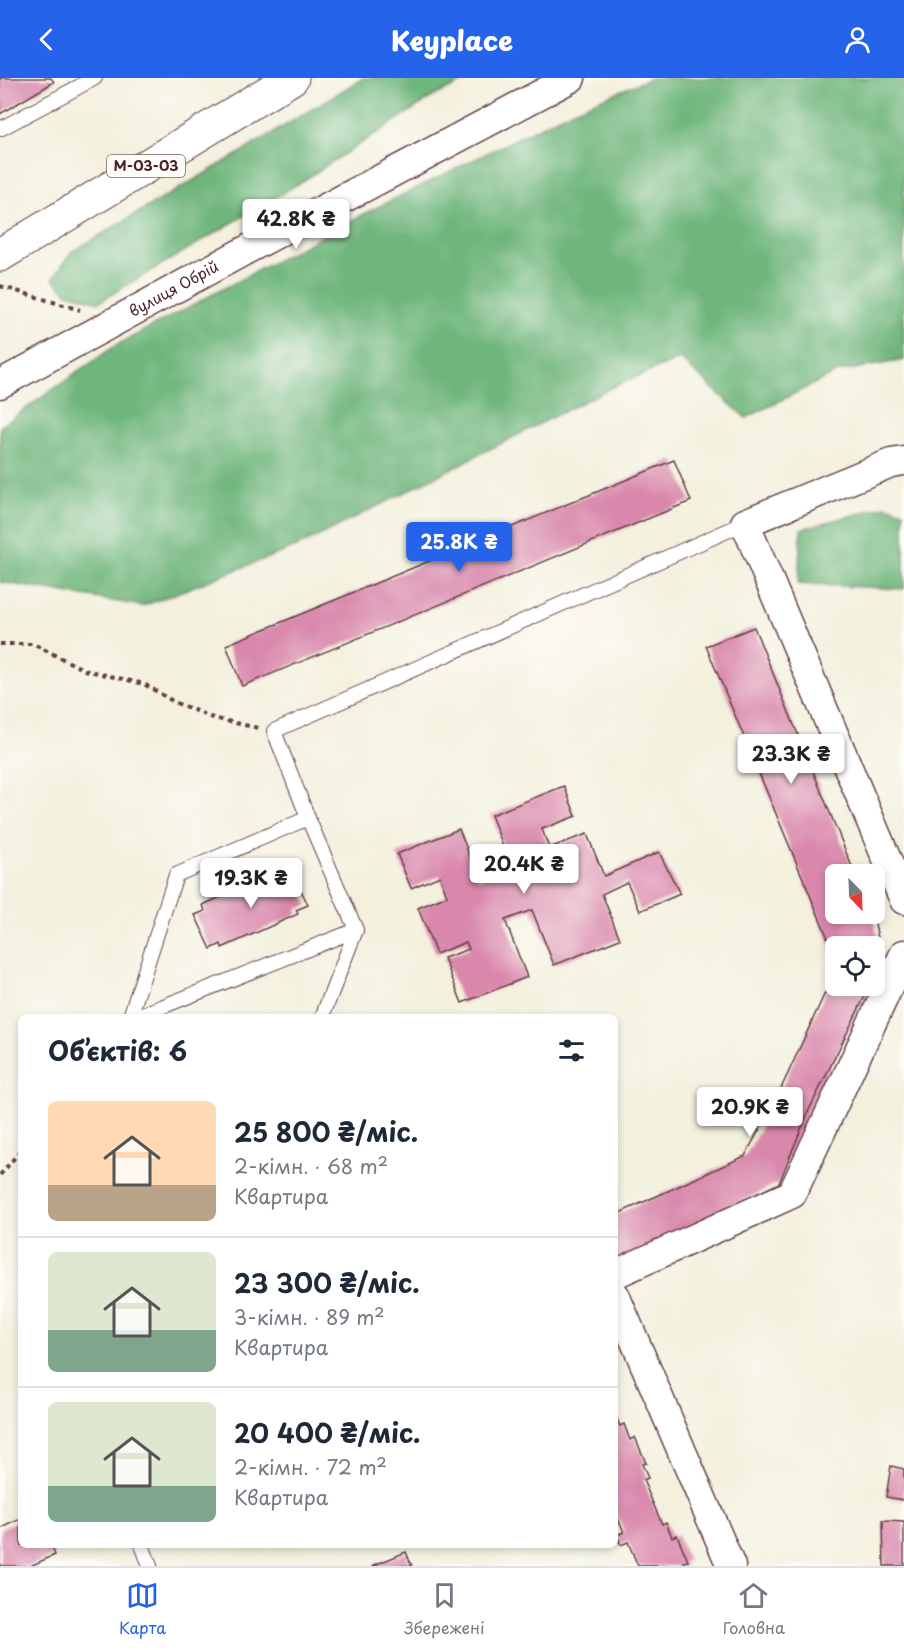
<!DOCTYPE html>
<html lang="uk">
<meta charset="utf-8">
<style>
:root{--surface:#fff;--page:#f2f2f3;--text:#1f2937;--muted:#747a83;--line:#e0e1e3;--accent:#2563eb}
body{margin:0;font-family:"Playpen Sans",sans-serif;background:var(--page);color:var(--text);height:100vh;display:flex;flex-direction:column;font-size:22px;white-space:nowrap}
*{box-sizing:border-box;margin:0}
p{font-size:20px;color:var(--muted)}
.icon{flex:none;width:33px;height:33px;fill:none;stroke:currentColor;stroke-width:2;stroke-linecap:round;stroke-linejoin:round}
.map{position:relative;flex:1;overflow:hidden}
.sheet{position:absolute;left:18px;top:936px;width:600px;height:534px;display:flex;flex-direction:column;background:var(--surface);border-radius:9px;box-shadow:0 3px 9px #0003}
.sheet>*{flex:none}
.needle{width:39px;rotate:157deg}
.fabs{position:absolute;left:825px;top:786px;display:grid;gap:12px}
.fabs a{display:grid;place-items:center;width:60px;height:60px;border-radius:9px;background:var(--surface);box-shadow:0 3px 9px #0003;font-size:30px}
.price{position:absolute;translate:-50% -51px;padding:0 14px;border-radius:6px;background:#fff;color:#222;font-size:20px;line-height:39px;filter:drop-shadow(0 2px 3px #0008)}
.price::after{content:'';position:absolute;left:50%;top:36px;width:18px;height:14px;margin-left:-9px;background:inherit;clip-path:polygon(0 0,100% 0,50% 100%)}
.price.on{background:var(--accent);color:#fff}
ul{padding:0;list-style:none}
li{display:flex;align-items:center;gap:18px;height:150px;padding:0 30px}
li+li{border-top:2px solid var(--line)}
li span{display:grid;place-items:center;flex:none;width:168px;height:120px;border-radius:9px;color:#555}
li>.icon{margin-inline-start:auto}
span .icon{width:72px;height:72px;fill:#fffc;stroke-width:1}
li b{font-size:26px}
h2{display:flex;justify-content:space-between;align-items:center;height:72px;padding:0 30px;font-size:26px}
header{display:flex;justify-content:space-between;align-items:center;height:78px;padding:0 30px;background:var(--accent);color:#fff;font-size:27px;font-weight:800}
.dock{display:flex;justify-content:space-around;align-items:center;height:84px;border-top:2px solid var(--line);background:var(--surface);font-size:16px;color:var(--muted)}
.dock a{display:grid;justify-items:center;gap:3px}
.dock .on{color:var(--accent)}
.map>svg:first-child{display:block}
.forest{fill:#6eb67c;stroke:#5c6a54;stroke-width:1.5}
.building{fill:#d988ac}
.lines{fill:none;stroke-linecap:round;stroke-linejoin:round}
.service-casing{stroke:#633e46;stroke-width:16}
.minor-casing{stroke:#633e46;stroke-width:31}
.trunk-casing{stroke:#633e46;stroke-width:35}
.path{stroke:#633e46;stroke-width:4;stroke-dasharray:4.5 4.5;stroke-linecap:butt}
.service{stroke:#fff;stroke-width:14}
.minor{stroke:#fff;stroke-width:28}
.trunk{stroke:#fff;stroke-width:33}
.labels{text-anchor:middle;stroke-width:4.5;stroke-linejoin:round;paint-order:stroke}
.shield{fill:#fdfcf7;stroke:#806168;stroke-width:1.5}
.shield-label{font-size:14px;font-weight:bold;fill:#4a1f2b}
.street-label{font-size:15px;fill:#4a1f2b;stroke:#fdfcf7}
</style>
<header><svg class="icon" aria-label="back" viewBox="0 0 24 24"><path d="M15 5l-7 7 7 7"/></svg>Keyplace<svg class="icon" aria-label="person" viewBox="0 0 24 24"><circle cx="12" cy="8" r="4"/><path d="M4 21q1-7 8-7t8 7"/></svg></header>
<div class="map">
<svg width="904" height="1488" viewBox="0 0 904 1488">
<rect width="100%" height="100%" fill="#fdfcf7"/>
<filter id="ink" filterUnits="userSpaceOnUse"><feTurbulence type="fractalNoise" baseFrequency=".0167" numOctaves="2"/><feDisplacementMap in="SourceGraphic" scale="12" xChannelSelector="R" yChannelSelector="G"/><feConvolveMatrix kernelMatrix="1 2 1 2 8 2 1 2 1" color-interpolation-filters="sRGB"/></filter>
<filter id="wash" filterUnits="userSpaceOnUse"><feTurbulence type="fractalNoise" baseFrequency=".008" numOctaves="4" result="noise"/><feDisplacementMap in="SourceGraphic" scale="24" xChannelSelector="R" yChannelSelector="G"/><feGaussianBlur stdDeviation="1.35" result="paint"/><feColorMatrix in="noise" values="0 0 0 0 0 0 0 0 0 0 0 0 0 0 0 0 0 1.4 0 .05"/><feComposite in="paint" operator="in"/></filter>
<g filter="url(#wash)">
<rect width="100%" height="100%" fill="#f3f0dd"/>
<g class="forest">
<path d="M363,0H471L432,19L301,104L99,224L68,215L53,201L71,174L245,72Z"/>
<path d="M651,0H904V282L837,294L746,340L680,281L608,311L301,467L143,528L0,504V349L115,268L368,134L576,31Z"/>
<path d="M886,428L904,433V511L798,506L801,451Z"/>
</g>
<g id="blocks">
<g class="building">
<path d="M0,0H51L54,4L0,36Z"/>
<path d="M674,382L691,423L242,608L226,567Z"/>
<path d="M754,549L855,796H836V836H871L875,846L883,883L874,899V868H836L835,884L827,858L706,568Z"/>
<path d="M564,708L576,738L542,751L549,770L587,756L604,798L659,774L680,816L640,833L627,804L602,816L620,861L554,887L532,832L505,842L527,899L462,925L444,880L469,871L466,864L436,876L418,830L447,818L440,798L411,810L397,776L459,751L479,802L511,789L491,737Z"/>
<path d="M278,793L281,798L292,793L308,827L296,832L298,836L222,870L221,866L211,871L195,837L205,833L203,827Z"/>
<path d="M836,891V908H870L809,1032L779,1105L615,1185V1137L745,1078L778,1017Z"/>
<path d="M615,1336L620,1348L624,1346L630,1362L635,1359L646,1385L642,1386L648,1400L643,1402L662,1446L666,1444L672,1459L677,1457L688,1483L684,1484L686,1488H638L628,1464L621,1467L617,1457L624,1454L615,1433Z"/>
<path d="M891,1388L904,1391V1422L886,1419Z"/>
<path d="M21,1441V1467H51L55,1477L30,1488H0V1451Z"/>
<path d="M883,1443L904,1444V1488H884Z"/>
<path d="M406,1474L412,1488H372Z"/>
</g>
</g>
</g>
<g filter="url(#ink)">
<use href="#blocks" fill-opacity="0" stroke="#633e46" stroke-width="1.5"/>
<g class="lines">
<defs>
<g id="service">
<path d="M0,51L95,0"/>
<path d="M308,740L356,852L322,939"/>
<path d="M130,939L176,797L308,740L274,653L745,445"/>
<path d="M136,939L356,852"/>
<path d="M142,1467L150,1488"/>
</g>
<g id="minor">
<path id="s1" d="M0,306L248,171L571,0"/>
<path d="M904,383L891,385L745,445L904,822"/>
<path d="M615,1196L792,1116L904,876"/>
<path d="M615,1217L731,1488"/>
</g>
<path id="trunk" d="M0,177L292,0"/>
</defs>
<use href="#service" class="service-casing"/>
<use href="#minor" class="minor-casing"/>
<use href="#trunk" class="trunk-casing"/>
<g class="path">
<path d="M0,208L80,232"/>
<path d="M0,566H33L85,592L144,606L174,624L213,640L258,650"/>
<path d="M0,1097L21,1072"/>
</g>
<use href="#service" class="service"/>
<use href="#minor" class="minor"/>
<use href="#trunk" class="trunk"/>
</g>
</g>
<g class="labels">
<rect class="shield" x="107" y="77" width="78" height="22" rx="4.5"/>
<g class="shield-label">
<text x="146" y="93">М-03-03</text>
</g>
<g class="street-label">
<text dy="5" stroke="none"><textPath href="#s1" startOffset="198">вулиця Обрій</textPath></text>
</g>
</g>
</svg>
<div class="fabs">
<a><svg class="needle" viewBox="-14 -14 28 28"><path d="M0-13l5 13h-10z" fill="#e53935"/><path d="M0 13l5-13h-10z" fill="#747a83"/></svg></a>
<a><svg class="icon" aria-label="locate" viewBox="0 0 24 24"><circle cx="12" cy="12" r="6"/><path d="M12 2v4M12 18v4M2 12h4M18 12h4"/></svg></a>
</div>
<b class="price" style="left:296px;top:172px">42.8K ₴</b>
<b class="price on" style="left:459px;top:495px">25.8K ₴</b>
<b class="price" style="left:791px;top:707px">23.3K ₴</b>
<b class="price" style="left:524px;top:817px">20.4K ₴</b>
<b class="price" style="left:251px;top:831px">19.3K ₴</b>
<b class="price" style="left:750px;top:1060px">20.9K ₴</b>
<section class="sheet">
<h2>Об’єктів: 6<svg class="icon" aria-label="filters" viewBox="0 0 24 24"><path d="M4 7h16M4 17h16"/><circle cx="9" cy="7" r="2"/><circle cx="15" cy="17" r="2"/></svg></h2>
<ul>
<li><span style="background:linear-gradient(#ffd9b3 70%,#b9a48a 0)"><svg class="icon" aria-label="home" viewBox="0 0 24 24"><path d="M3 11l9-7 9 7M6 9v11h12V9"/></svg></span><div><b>25 800 ₴/міс.</b><p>2-кімн. · 68 m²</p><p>Квартира</p></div></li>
<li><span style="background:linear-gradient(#dfe7d0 65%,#7fa58c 0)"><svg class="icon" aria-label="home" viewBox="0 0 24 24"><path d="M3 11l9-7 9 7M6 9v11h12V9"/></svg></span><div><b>23 300 ₴/міс.</b><p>3-кімн. · 89 m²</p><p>Квартира</p></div></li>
<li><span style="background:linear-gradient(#dfe7d0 70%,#7fa58c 0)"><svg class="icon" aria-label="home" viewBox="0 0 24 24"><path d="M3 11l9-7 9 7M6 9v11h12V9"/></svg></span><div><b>20 400 ₴/міс.</b><p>2-кімн. · 72 m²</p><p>Квартира</p></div></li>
</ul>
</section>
</div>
<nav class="dock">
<a class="on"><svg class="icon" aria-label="map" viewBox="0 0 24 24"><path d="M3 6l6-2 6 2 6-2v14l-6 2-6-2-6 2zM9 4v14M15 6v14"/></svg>Карта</a>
<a><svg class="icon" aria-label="saved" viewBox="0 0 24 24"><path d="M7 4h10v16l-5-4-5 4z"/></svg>Збережені</a>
<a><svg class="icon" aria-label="home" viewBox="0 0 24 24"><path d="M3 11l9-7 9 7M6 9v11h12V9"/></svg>Головна</a>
</nav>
